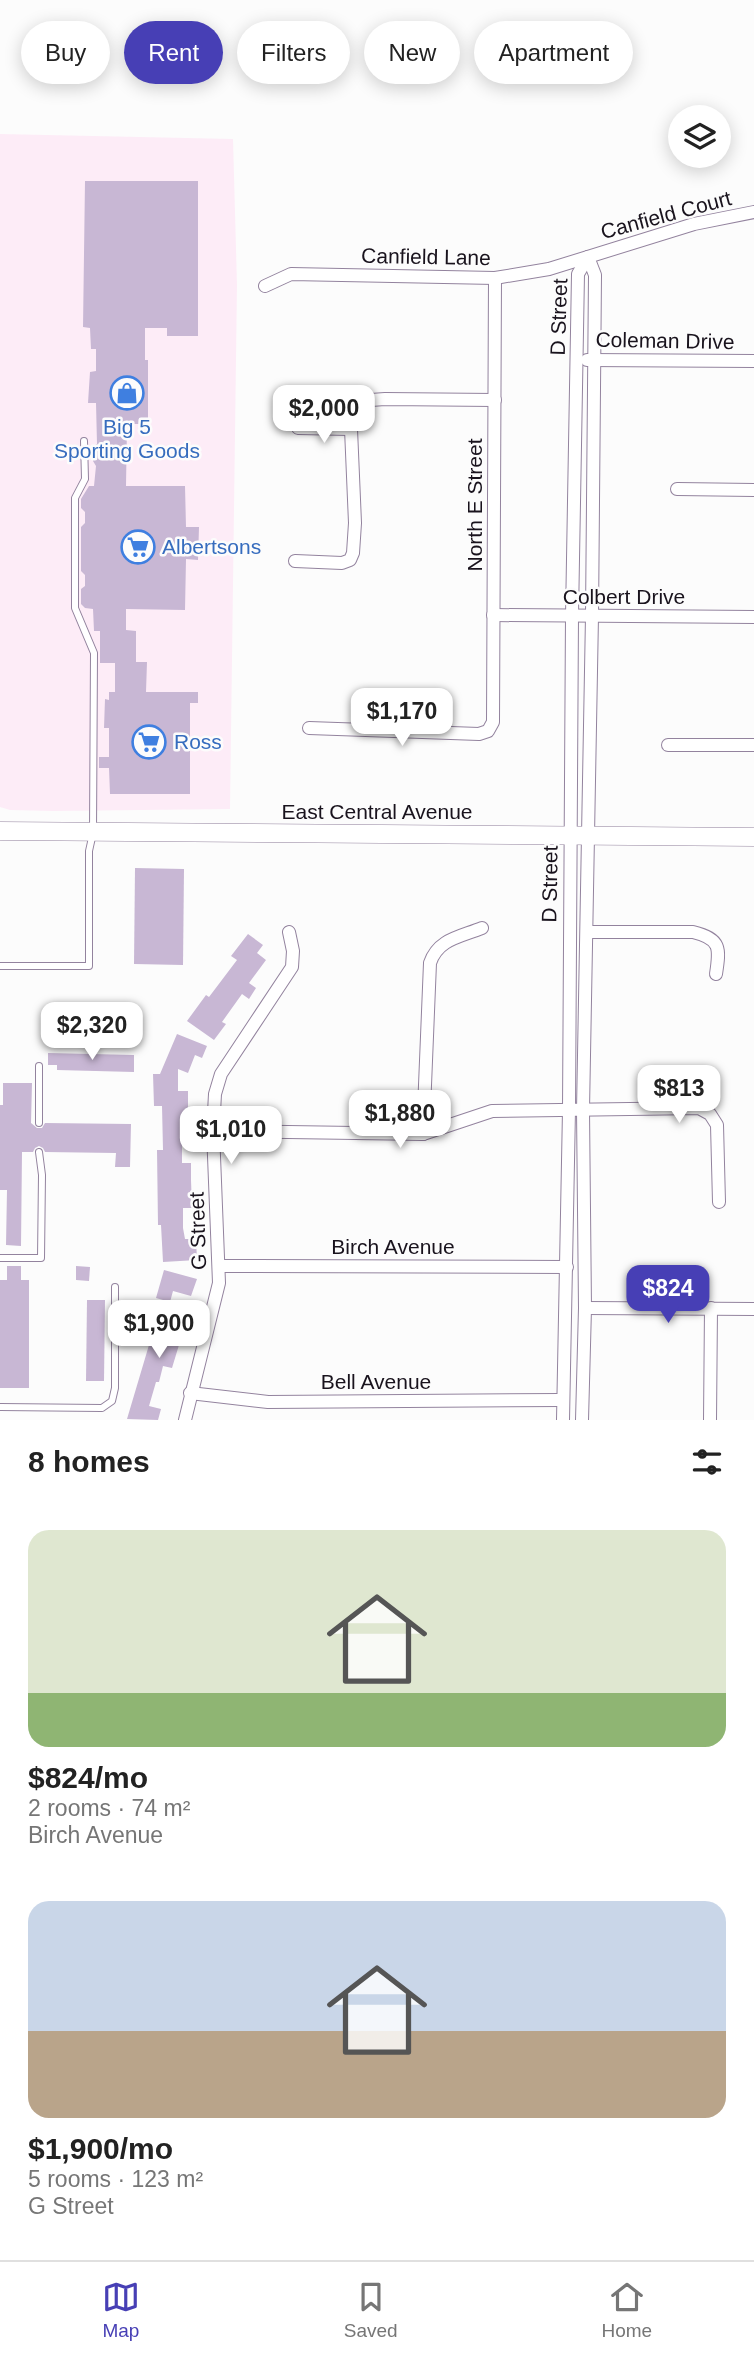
<!DOCTYPE html>
<meta charset="utf-8">
<style>
:root{--surface:#fff;--page:#f6f6f6;--text:#222;--muted:#767676;--line:#e0e0e0;--accent:#473fb5}
body{margin:0;font-family:Helvetica,sans-serif;background:var(--page);color:var(--text);height:100vh;display:flex;flex-direction:column;font-size:26px;white-space:nowrap}
*{box-sizing:border-box;margin:0}
p{font-size:23px;color:var(--muted)}
.icon{flex:none;width:38px;height:38px;fill:none;stroke:currentColor;stroke-width:2;stroke-linecap:round;stroke-linejoin:round}
.map{position:relative;height:1420px;overflow:hidden}
.panel{display:flex;flex-direction:column;background:var(--surface);flex:1}
.panel>*{flex:none}
.top-card{position:absolute;left:21px;top:21px;width:712px;height:63px;display:flex;gap:14px}
.fabs{position:absolute;left:668px;top:105px;display:grid;gap:14px}
.fabs a{display:grid;place-items:center;width:63px;height:63px;border-radius:50%;background:var(--surface);box-shadow:0 4px 18px #0003;font-size:35px}
.price{position:absolute;translate:-50% -60px;padding:0 16px;border-radius:14px;background:#fff;color:#222;font-size:23px;line-height:46px;filter:drop-shadow(0 2px 4px #0008)}
.price::after{content:'';position:absolute;left:50%;top:42px;width:21px;height:16px;margin-left:-10px;background:inherit;clip-path:polygon(0 0,100% 0,50% 100%)}
.price.current{background:var(--accent);color:#fff}
ul{padding:0;list-style:none}
li{display:grid;align-content:center;gap:14px;height:371px;padding:0 28px}
li span{display:grid;place-items:center;height:217px;border-radius:21px;color:#555}
li>.icon{margin-inline-start:auto}
span .icon{width:126px;height:126px;fill:#fffc;stroke-width:1}
li b{font-size:30px}
h2{display:flex;justify-content:space-between;align-items:center;height:84px;padding:0 28px;font-size:30px}
.tag{padding:0 24px;border-radius:32px;background:var(--surface);box-shadow:0 4px 18px #0003;font-size:24px;line-height:63px}
.tag.current{background:var(--accent);color:#fff}
.menu{display:flex;justify-content:space-around;align-items:center;height:98px;border-top:2px solid var(--line);background:var(--surface);font-size:19px;color:var(--muted)}
.menu a{display:grid;justify-items:center;gap:4px}
.menu .current{color:var(--accent)}
.map>svg:first-child{display:block}
.commercial{fill:#fdecf7}
.building{fill:#c8b7d4}
.lines{fill:none;stroke-linecap:round;stroke-linejoin:round}
.lane-casing{stroke:#93839e;stroke-width:8}
.street-casing{stroke:#93839e;stroke-width:14}
.secondary-casing{stroke:#93839e;stroke-width:19}
.lane{stroke:#fff;stroke-width:6}
.street{stroke:#fff;stroke-width:12}
.secondary{stroke:#fff;stroke-width:18}
.labels{text-anchor:middle;stroke-width:5;stroke-linejoin:round;paint-order:stroke}
.street-label{font-size:21px;fill:#19131d;stroke:#fcfcfc}
.shop-label{font-size:21px;fill:#366cbe;stroke:#fcfcfc;text-anchor:start}
</style>
<div class="map">
<svg width="754" height="1420" viewBox="0 0 754 1420">
<rect width="100%" height="100%" fill="#fcfcfc"/>
<path class="commercial" d="M0,134L233,139L237,285L230,809L53,811L10,810L0,807Z"/>
<g class="building">
<path d="M85,181H198V336H167V328H145V360H148V424H127L126,486H185L186,527H199L198,560L186,559L185,610L126,609V630L136,631V662H147L146,692H198V703H190V794H110L109,768H99V757H109V728H104L105,699L109,700V692H115V663H100V631H94L93,609L85,608L81,604V589L85,586V575L81,571V527L85,523V512L81,508V499L89,486H94L96,466L93,461L92,447L97,444L96,403H88L90,372L96,371V349H91L90,328L83,327Z"/>
<path d="M135,868L184,869L183,965L134,964Z"/>
<path d="M248,934L263,945L257,953L266,960L249,983L256,988L249,999L242,994L222,1022L226,1024L214,1040L187,1021L206,995L209,997L237,960L231,956Z"/>
<path d="M177,1034L207,1046L202,1058L195,1055L188,1073L178,1069V1091H188V1116H194V1129L187,1130V1144H182V1163H191V1180L192,1208H183V1228L185,1239H196L197,1260L163,1262L161,1225H158L157,1150H163L162,1106H154L153,1074H160Z"/>
<path d="M48,1053L134,1055V1072L57,1070V1065H48Z"/>
<path d="M3,1083H32L31,1123L37,1128H42L45,1123L131,1124L130,1167H115L116,1153L45,1152L43,1148L39,1146L35,1148L33,1152H22L21,1246L6,1245L7,1190H0V1105H3Z"/>
<path d="M7,1266H21V1280H29V1388H0V1280H7Z"/>
<path d="M76,1266L90,1267L89,1281L76,1280Z"/>
<path d="M164,1270L197,1279L191,1296L173,1291L170,1302L156,1298Z"/>
<path d="M87,1300H105L104,1381H86Z"/>
<path d="M160,1308L196,1318L191,1337L182,1335L172,1368L163,1366L159,1382H156L149,1406L161,1409L158,1420L127,1419Z"/>
</g>
<g class="lines">
<defs>
<g id="lane">
<path d="M0,966H89V851L93,833L94,653L75,608V498L85,479L84,441"/>
<path d="M39,1066V1123"/>
<path d="M0,1258H41L42,1175L39,1152"/>
<path d="M0,1407L102,1408L112,1401L115,1388V1287"/>
</g>
<g id="street">
<path d="M265,286L291,274L495,278L549,269L694,224L754,212"/>
<path d="M587,360L754,361"/>
<path d="M298,428L351,429"/>
<path d="M677,489L754,490"/>
<path d="M295,561L342,563L350,560L353,553L355,523L351,429L359,409L371,400L385,399L495,400"/>
<path d="M493,615L754,617"/>
<path d="M309,728L479,734L488,731L493,722L495,278"/>
<path d="M668,745H754"/>
<path d="M587,932H693C721,939 720,948 716,974"/>
<path d="M213,1131L423,1134L492,1111L699,1108L710,1114L717,1125L719,1202"/>
<path d="M423,1134L430,963C438,939 460,937 482,928"/>
<path d="M220,1266L567,1267"/>
<path d="M585,1308L754,1309"/>
<path d="M190,1393L268,1402L562,1400"/>
<path d="M185,1420L219,1283L213,1131L215,1094L221,1074L292,967L293,951L289,932"/>
<path d="M563,1420L569,1110L572,616L578,274L588,257"/>
<path d="M582,1420L585,1308L583,1110L592,616L595,275L588,257"/>
<path d="M710,1420L711,1308"/>
</g>
<path id="secondary" d="M0,831L754,837"/>
</defs>
<use href="#lane" class="lane-casing"/>
<use href="#street" class="street-casing"/>
<use href="#secondary" class="secondary-casing"/>
<use href="#lane" class="lane"/>
<use href="#street" class="street"/>
<use href="#secondary" class="secondary"/>
</g>
<defs>
<symbol id="shop-ring" viewBox="-11 -11 22 22"><circle r="9.5" fill="#fcfcfc" stroke="#3f7fe0" stroke-width="1.5"/><path d="M-5-2.5h2.3a2.7 3.5 0 0 1 5.4 0H5L5.5 6h-11ZM-1.5-2.5h3a1.5 2.3 0 0 0-3 0Z" fill="#3f7fe0"/></symbol>
<symbol id="supermarket-ring" viewBox="-11 -11 22 22"><circle r="9.5" fill="#fcfcfc" stroke="#3f7fe0" stroke-width="1.5"/><path d="M-6-5.5h2.5l.6 2H6L4.5 2H-2.5L-4.4-4H-6ZM-1.5 3.2a1.3 1.3 0 1 0 .1 0ZM3 3.2a1.3 1.3 0 1 0 .1 0Z" fill="#3f7fe0"/></symbol>
</defs>
<g fill-rule="evenodd">
<use href="#shop-ring" x="108" y="374" width="38" height="38"/>
<use href="#supermarket-ring" x="119" y="528" width="38" height="38"/>
<use href="#supermarket-ring" x="130" y="723" width="38" height="38"/>
</g>
<g class="labels">
<g class="street-label">
<text transform="translate(666 215) rotate(-15)" y="7">Canfield Court</text>
<text transform="translate(426 257) rotate(1)" y="7">Canfield Lane</text>
<text transform="translate(559 317) rotate(-88)" y="7">D Street</text>
<text transform="translate(665 341) rotate(1)" y="7">Coleman Drive</text>
<text transform="translate(475 505) rotate(-90)" y="7">North E Street</text>
<text x="624" y="604">Colbert Drive</text>
<text x="377" y="819">East Central Avenue</text>
<text transform="translate(550 884) rotate(-89)" y="7">D Street</text>
<text transform="translate(198 1231) rotate(-92)" y="7">G Street</text>
<text x="393" y="1254">Birch Avenue</text>
<text x="376" y="1389">Bell Avenue</text>
</g>
<g class="shop-label">
<text x="127" y="434" text-anchor="middle">Big 5<tspan x="127" dy="24">Sporting Goods</tspan></text>
<text x="162" y="554">Albertsons</text>
<text x="174" y="749">Ross</text>
</g>
</g>
</svg>
<div class="fabs">
<a><svg class="icon" aria-label="layers" viewBox="0 0 24 24"><path d="M12 4l9 5-9 5-9-5zM3 14l9 5 9-5"/></svg></a>
</div>
<b class="price" style="left:324px;top:445px">$2,000</b>
<b class="price" style="left:402px;top:748px">$1,170</b>
<b class="price" style="left:92px;top:1062px">$2,320</b>
<b class="price" style="left:679px;top:1125px">$813</b>
<b class="price" style="left:400px;top:1150px">$1,880</b>
<b class="price" style="left:231px;top:1166px">$1,010</b>
<b class="price current" style="left:668px;top:1325px">$824</b>
<b class="price" style="left:159px;top:1360px">$1,900</b>
<div class="top-card">
<a class="tag">Buy</a>
<a class="tag current">Rent</a>
<a class="tag">Filters</a>
<a class="tag">New</a>
<a class="tag">Apartment</a>
</div>
</div>
<section class="panel">
<h2>8 homes<svg class="icon" aria-label="filters" viewBox="0 0 24 24"><path d="M4 7h16M4 17h16"/><circle cx="9" cy="7" r="2"/><circle cx="15" cy="17" r="2"/></svg></h2>
<ul>
<li><span style="background:linear-gradient(#dfe7d0 75%,#8fb573 0)"><svg class="icon" aria-label="home" viewBox="0 0 24 24"><path d="M3 11l9-7 9 7M6 9v11h12V9"/></svg></span><div><b>$824/mo</b><p>2 rooms · 74 m²</p><p>Birch Avenue</p></div></li>
<li><span style="background:linear-gradient(#c9d6e8 60%,#b9a48a 0)"><svg class="icon" aria-label="home" viewBox="0 0 24 24"><path d="M3 11l9-7 9 7M6 9v11h12V9"/></svg></span><div><b>$1,900/mo</b><p>5 rooms · 123 m²</p><p>G Street</p></div></li>
</ul>
</section>
<nav class="menu">
<a class="current"><svg class="icon" aria-label="map" viewBox="0 0 24 24"><path d="M3 6l6-2 6 2 6-2v14l-6 2-6-2-6 2zM9 4v14M15 6v14"/></svg>Map</a>
<a><svg class="icon" aria-label="saved" viewBox="0 0 24 24"><path d="M7 4h10v16l-5-4-5 4z"/></svg>Saved</a>
<a><svg class="icon" aria-label="home" viewBox="0 0 24 24"><path d="M3 11l9-7 9 7M6 9v11h12V9"/></svg>Home</a>
</nav>
